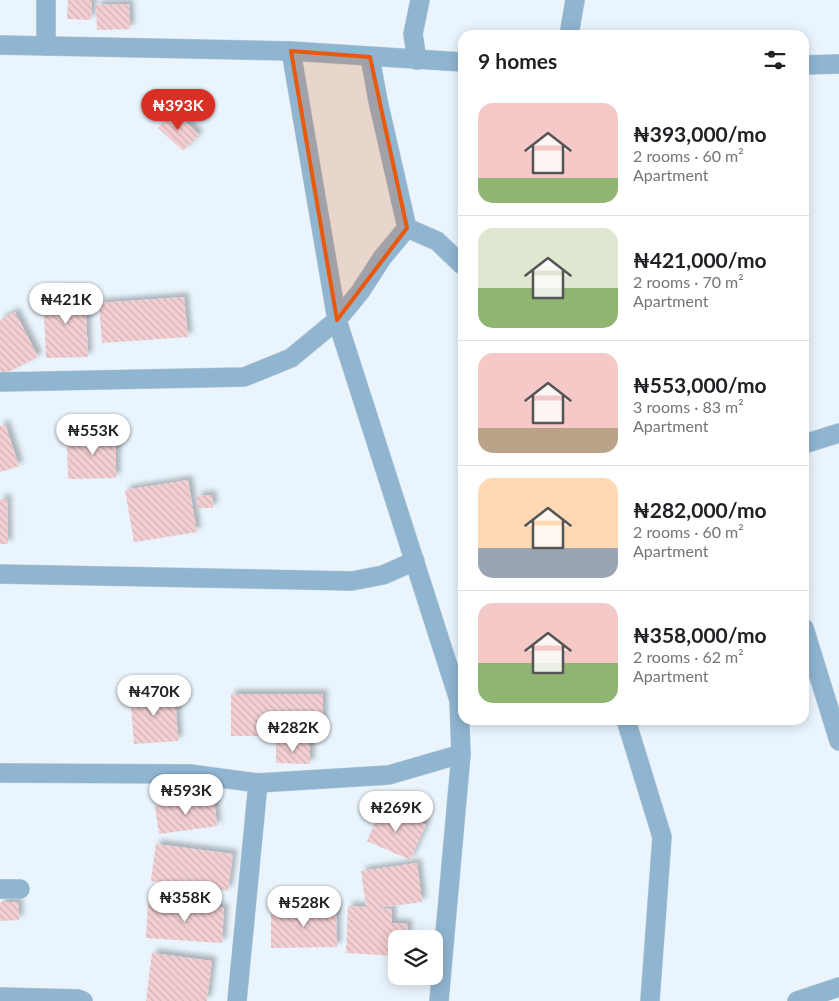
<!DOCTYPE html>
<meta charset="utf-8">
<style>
:root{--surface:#fff;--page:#f2f2f2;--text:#202124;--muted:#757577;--line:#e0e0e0;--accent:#d93025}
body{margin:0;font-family:Lato,sans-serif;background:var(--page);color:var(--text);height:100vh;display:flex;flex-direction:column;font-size:19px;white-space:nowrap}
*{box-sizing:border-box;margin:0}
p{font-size:16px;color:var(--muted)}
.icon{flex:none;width:28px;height:28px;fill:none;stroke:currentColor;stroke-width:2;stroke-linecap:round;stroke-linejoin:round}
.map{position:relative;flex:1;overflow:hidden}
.details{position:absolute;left:458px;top:30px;width:351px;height:695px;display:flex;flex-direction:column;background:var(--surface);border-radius:15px;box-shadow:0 2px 12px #0003}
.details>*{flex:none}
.tools{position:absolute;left:388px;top:930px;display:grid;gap:10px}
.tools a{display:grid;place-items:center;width:55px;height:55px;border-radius:10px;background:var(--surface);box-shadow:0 2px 12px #0003;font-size:25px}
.price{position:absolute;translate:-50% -42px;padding:0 11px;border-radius:18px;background:#fff;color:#222;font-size:16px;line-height:32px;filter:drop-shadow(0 1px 2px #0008)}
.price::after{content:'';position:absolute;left:50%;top:30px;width:15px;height:11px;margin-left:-8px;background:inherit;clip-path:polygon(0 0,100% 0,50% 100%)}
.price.current{background:var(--accent);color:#fff}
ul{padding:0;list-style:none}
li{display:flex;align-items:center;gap:15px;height:125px;padding:0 20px}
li+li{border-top:1px solid var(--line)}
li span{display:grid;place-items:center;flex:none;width:140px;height:100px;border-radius:15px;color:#555}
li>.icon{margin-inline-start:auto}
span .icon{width:60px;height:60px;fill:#fffc;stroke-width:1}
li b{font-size:21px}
h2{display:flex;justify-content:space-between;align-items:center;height:60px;padding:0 20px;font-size:21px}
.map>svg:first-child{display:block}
.building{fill:url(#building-back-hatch);filter:url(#shadow)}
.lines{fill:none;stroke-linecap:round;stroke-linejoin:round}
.minor-casing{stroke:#c4cfd7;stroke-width:20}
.minor{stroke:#90b5d1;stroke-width:19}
.marked{fill:#e8590c;fill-opacity:0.2;stroke:#e8590c;stroke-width:4;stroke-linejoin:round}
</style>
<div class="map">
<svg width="839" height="1001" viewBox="0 0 839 1001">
<defs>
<pattern id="building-back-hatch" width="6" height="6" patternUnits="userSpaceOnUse" patternTransform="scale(1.25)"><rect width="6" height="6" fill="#f3cfd3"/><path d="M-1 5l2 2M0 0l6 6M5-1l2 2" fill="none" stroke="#d0b2b5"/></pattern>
<filter id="shadow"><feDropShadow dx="4.5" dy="-4.5" stdDeviation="2.5" flood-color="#0004"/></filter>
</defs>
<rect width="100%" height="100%" fill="#e9f4fc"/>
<g class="building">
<path d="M68,0H92L91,20L67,19Z"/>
<path d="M129,4L130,29L97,30L96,5Z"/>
<path d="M174,111L199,135L183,151L158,128Z"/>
<path d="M85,291L88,357L46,358L43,292Z"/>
<path d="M184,297L188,337L102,343L99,303Z"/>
<path d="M15,312L38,357L2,375L0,370V320Z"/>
<path d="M5,424L19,466L0,472V426Z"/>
<path d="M116,429V478L68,479L67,441H85V430Z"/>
<path d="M188,480L197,532L134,542L125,490Z"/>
<path d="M212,495L213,508H197V496Z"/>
<path d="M0,499H7L8,544H0Z"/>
<path d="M175,691L178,741L134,744L130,694Z"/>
<rect x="231" y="694" width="92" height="42"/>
<path d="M276,742H310V764L276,763Z"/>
<path d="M214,798L217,826L159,834L155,806Z"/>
<path d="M383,805L426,825L410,860L367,841Z"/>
<path d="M156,844L233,854L228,891L151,881Z"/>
<path d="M417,863L422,902L377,908L392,909V923L408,924L407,939H396V956L346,953L348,906L366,907L361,871Z"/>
<path d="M0,902H18L19,920L0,921Z"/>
<path d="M148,902L224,908L222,943L146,938Z"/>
<path d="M336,907L337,947L271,948V908Z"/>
<path d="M152,953L212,961L207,1001H146Z"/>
</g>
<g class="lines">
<defs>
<g id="minor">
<path d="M569,35L575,0"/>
<path d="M0,45L291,51L462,62"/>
<path d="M46,46V0"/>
<path d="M291,51L337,320L459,700L461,754L439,1001"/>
<path d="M370,57L378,101L407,228"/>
<path d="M417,60L413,34L420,0"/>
<path d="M804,65L839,64"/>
<path d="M0,382L244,377L291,358L337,320L360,292L382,258L407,228L437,241L462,265"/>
<path d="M804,444L839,433"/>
<path d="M0,574L352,581L383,575L415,561"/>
<path d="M804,628L839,741"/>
<path d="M626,720L662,837L650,1001"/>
<path d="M0,773L190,774L258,783L389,775L461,754"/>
<path d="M0,889H20"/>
<path d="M0,997L78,999L83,1001"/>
<path d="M237,1001L258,783"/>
<path d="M797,1001L839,987"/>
</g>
</defs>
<use href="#minor" class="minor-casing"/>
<use href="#minor" class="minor"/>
</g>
<path class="marked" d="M291,51L370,57L407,228L337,320Z"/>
</svg>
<div class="tools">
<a><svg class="icon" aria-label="layers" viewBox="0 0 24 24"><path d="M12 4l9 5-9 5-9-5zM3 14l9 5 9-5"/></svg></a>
</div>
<b class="price current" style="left:178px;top:131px">₦393K</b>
<b class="price" style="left:66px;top:325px">₦421K</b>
<b class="price" style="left:93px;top:456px">₦553K</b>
<b class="price" style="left:154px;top:717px">₦470K</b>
<b class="price" style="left:293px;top:753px">₦282K</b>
<b class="price" style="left:186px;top:816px">₦593K</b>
<b class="price" style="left:396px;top:833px">₦269K</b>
<b class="price" style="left:185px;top:923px">₦358K</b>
<b class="price" style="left:304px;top:928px">₦528K</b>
<section class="details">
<h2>9 homes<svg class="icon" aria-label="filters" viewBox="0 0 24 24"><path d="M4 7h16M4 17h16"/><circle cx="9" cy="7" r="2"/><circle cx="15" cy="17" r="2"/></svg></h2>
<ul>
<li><span style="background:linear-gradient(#f6c9c9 75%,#8fb573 0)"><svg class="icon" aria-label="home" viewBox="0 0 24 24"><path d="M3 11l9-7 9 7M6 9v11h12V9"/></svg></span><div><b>₦393,000/mo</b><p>2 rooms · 60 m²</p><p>Apartment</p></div></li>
<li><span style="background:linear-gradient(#dfe7d0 60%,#8fb573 0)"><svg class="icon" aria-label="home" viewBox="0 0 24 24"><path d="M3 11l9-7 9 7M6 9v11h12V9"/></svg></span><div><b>₦421,000/mo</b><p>2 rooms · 70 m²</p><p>Apartment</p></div></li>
<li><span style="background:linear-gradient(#f6c9c9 75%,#b9a48a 0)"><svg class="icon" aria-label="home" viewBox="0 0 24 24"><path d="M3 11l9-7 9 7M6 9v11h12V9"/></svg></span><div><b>₦553,000/mo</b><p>3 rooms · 83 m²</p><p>Apartment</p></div></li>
<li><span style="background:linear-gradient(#ffd9b3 70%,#9aa5b1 0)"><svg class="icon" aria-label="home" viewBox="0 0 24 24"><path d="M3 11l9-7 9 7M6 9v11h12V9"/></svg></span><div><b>₦282,000/mo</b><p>2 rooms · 60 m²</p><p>Apartment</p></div></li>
<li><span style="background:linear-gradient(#f6c9c9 60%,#8fb573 0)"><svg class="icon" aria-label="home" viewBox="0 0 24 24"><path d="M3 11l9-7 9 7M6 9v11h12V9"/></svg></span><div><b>₦358,000/mo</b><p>2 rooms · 62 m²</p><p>Apartment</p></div></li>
</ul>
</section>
</div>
